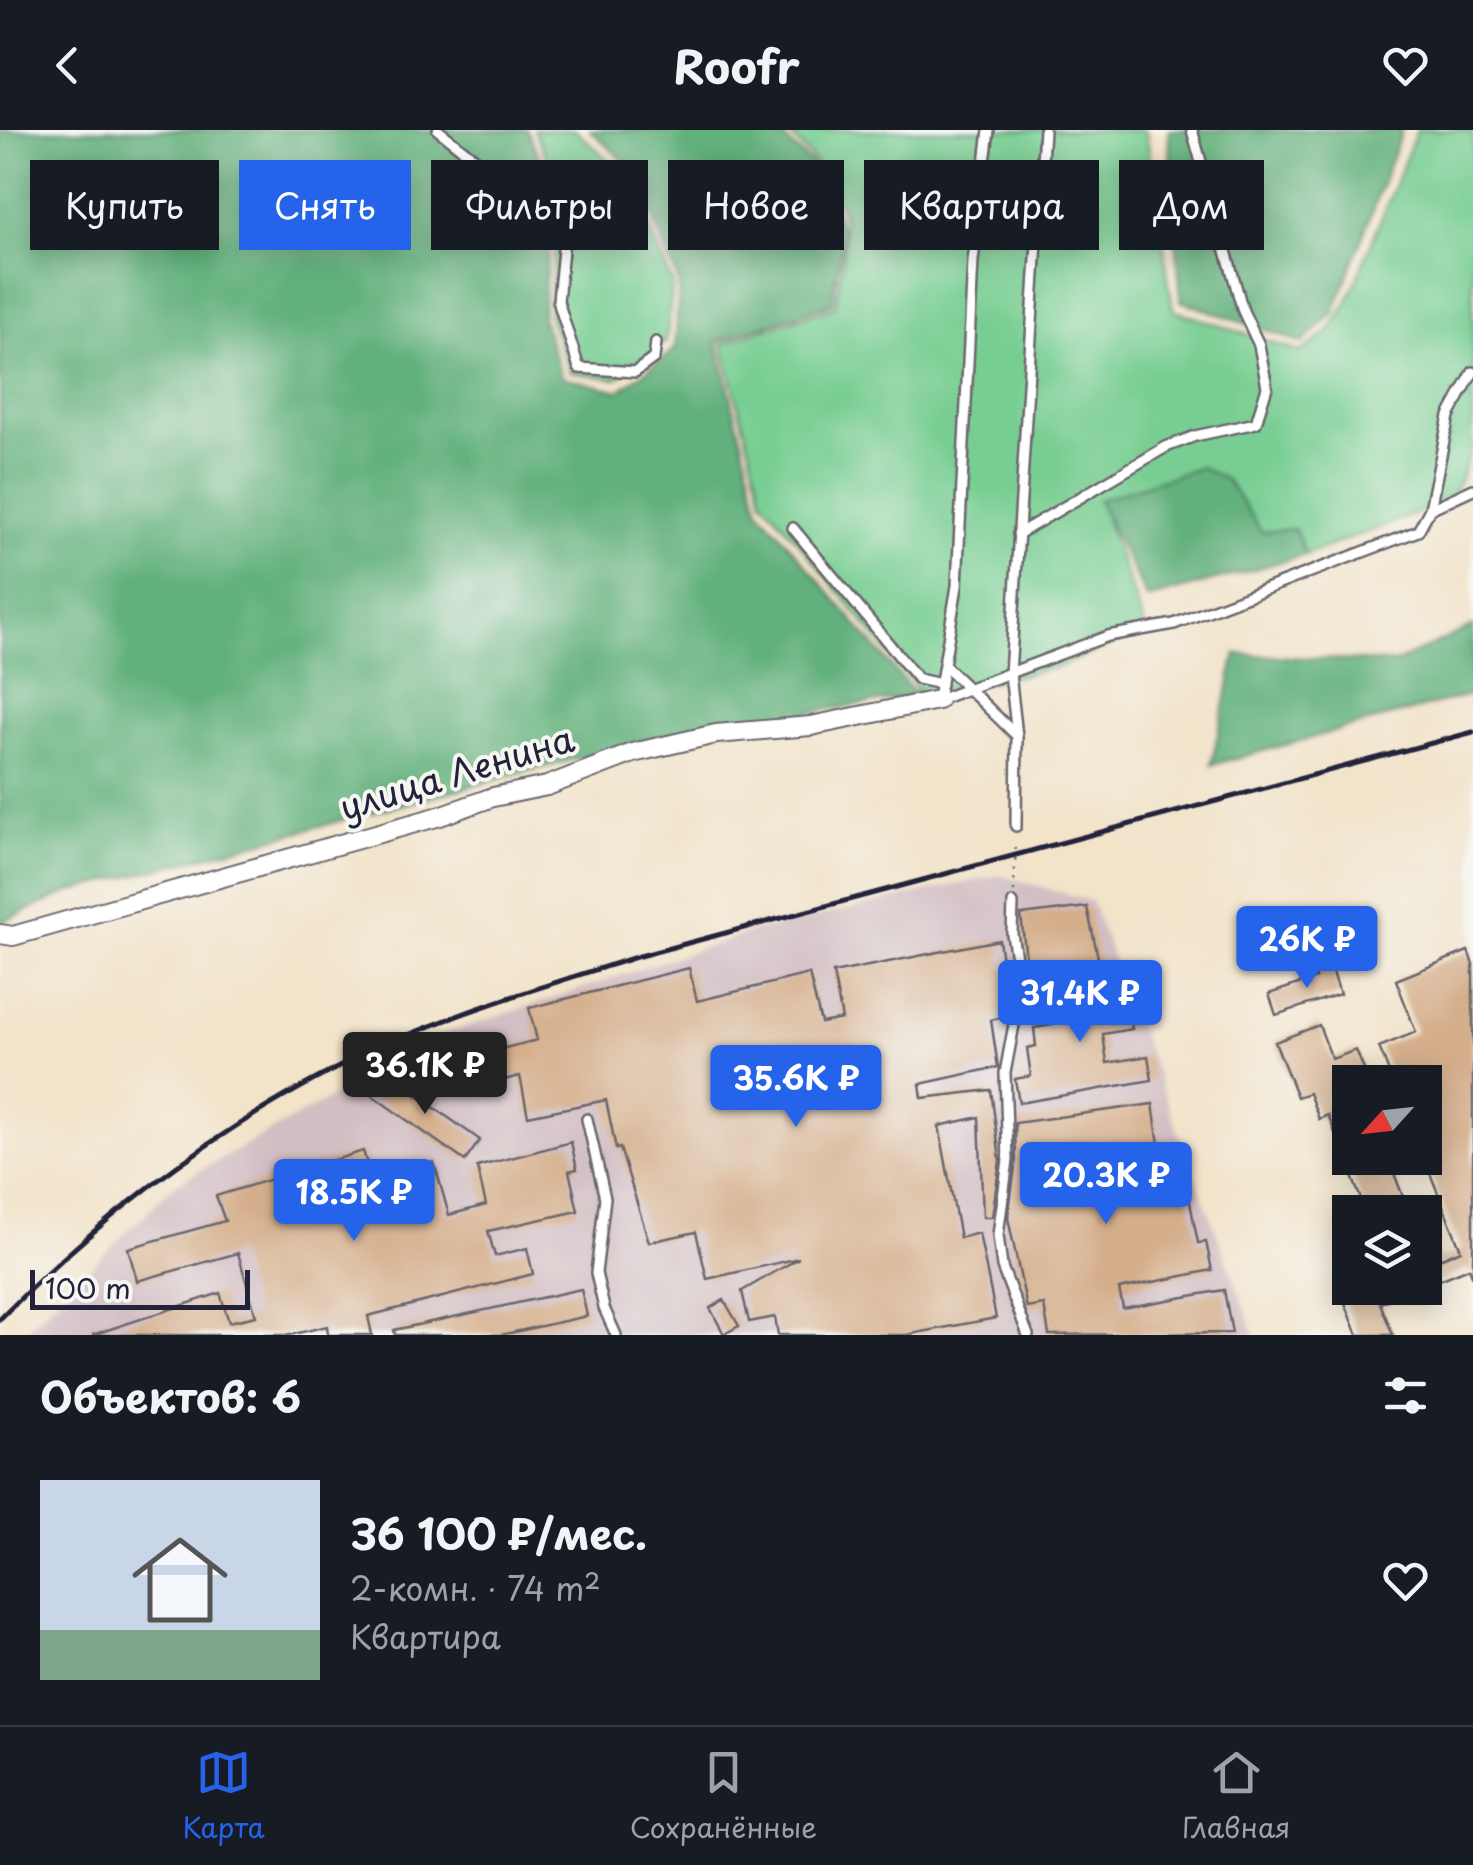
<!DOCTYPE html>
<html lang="ru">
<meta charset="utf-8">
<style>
:root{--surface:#171b24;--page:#242831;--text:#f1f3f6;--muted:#9ea1a6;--line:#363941;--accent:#2563eb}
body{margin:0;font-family:"Playpen Sans",sans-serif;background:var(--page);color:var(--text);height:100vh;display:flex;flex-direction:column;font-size:38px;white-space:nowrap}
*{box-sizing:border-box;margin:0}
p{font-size:32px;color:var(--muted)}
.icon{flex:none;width:55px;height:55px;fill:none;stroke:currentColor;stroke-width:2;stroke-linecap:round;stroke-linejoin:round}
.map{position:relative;height:1205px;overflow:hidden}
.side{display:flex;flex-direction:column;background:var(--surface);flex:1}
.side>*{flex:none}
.guide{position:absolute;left:30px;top:30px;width:1415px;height:90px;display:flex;gap:20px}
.needle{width:65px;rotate:243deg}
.fabs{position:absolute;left:1332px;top:935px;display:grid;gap:20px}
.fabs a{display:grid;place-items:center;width:110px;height:110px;border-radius:0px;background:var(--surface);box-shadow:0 5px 25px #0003;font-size:50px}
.scale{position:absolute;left:30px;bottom:25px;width:220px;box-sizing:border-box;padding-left:10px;border:5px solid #22223b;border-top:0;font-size:28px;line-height:35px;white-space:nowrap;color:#22223b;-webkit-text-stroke:8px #f6f6f2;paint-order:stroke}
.price{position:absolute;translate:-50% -85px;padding:0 22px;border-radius:10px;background:var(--accent);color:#fff;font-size:32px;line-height:65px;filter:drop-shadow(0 2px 5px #0008)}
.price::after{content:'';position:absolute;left:50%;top:60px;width:30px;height:22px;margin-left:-15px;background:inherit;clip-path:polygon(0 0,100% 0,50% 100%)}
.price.on{background:#222;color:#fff}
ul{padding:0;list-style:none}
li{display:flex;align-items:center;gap:30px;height:250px;padding:0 40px}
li+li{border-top:2px solid var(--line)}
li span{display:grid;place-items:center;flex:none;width:280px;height:200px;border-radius:0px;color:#555}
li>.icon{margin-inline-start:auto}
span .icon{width:120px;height:120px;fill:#fffc;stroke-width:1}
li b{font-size:42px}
h2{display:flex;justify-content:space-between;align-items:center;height:120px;padding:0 40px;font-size:42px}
.pill{padding:0 35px;border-radius:0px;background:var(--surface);box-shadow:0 5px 25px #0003;font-size:35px;line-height:90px}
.pill.on{background:var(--accent);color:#fff}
header{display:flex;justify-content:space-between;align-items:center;height:130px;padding:0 40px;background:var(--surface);font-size:45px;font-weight:700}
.tab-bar{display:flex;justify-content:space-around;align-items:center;height:140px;border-top:2px solid var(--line);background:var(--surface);font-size:28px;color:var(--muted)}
.tab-bar a{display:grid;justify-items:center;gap:5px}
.tab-bar .on{color:var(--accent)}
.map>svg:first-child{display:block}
.industrial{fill:#d2bec3}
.green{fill:#78ce92;stroke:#4d7866;stroke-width:2.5}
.forest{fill:#62b17c;stroke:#426a5c;stroke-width:2.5}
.building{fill:#d5af8c}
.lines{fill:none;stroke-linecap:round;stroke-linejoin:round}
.service-casing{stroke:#6b666d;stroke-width:14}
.minor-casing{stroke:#6b666d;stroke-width:22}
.path{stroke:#6b666d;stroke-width:2.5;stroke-dasharray:2.5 8;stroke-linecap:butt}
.service{stroke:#fff;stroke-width:9}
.minor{stroke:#fff;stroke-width:18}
.rail{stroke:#22223b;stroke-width:5}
.labels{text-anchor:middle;stroke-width:8;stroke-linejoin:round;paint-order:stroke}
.street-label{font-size:35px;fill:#22223b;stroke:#f6f6f2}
</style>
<header><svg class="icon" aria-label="back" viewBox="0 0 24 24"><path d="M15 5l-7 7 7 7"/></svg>Roofr<svg class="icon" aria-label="heart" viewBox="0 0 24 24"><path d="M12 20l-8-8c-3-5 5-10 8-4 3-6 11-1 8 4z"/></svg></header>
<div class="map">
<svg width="1473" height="1205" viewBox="0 0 1473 1205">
<rect width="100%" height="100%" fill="#f6f6f2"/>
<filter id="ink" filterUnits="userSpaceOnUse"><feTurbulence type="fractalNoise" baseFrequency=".01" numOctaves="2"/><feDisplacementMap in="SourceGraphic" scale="20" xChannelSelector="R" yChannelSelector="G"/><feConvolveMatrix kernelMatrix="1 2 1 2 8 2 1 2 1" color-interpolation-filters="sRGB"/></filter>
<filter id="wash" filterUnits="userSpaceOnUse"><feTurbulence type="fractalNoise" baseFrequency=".0048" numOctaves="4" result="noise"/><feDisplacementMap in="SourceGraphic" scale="40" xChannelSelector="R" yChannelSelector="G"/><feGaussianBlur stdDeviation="2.25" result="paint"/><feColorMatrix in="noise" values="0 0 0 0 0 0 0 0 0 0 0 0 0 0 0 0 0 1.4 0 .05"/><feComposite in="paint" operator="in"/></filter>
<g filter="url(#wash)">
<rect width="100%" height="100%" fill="#f2e3c9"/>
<path class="industrial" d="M999,745L1091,771L1255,1205H21L176,1054L447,903L754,801Z"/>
<g class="green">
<path d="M534,0H575L627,47L673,155L666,212L616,249L570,242L549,186L561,59Z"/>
<path d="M785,0H1146L1173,180L1300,222L1329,202L1347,173L1417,0H1465L1473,4V316L1451,371L1305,425L1295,399L1262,402L1226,350L1099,370L1146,500L1058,537L924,565L763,370L722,213L835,176C851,84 852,68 785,0Z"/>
</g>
<g class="forest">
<path d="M0,0H527L554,60L542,188L562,247L619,261L675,219L679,153L635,41L590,0H775L819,41L843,103L832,173L717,211L759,379L909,557L924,565L678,602L69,762L0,793Z"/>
<path d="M1168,0H1402L1334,183L1302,213L1181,171Z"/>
<path d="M1201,337L1226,350L1262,402L1295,399L1305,425L1147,469L1098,370Z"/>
<path d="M1473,496V564L1211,635L1236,524L1395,533Z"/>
</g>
<g id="blocks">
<g class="building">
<path d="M1087,777L1099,832L1047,855L1046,845L1028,846L1021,785Z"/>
<path d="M999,810L1009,879L1007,886L991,890L998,937L920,954L922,968L991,960L1000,1030L992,1087H983L979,987L939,996L960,1108L979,1103L996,1188L906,1205H778L775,1187L749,1192L742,1161L799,1128L707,1149L696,1102L649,1112L620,1018L616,1019L606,970L528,986L520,946L504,950L497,920L537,910L529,878L689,838L697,871L809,844L821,893L842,889L833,843Z"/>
<path d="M1468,821L1473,834V1148L1469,1138L1425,1156V1095L1439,1129L1461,1120L1425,1031V952H1393L1379,917L1416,902L1396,850Z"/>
<path d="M1330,833L1340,864L1276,885L1269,864L1316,848L1312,838Z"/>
<path d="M1115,849L1117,867L1127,865L1132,899L1103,904L1107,933L1148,926L1152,950L1019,973L1015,949L1031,946L1027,918L1036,916L1034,898L1053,895L1048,860Z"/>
<path d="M1319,895L1332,929L1356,920L1369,952H1350V1028H1388L1409,1082H1366L1328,985L1319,989L1309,963L1297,967L1275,912Z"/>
<path d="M385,943L480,1010L465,1031L370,964Z"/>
<path d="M1153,974L1160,1021L1172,1020L1179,1064L1188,1062L1198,1113L1206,1112L1212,1140L1119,1159L1123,1178L1224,1160L1232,1203L1049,1205L1044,1175L1027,1178L1008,1088L1016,1030L1015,993Z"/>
<path d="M571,1012L577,1039L569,1041L578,1081L488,1101L495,1126L527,1118L533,1144L368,1186L372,1205H328L327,1196L290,1205H92L220,1163L229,1192L256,1186L238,1123L137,1151L128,1118L225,1091L216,1066L363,1021L372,1049L434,1032L449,1085L486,1075L477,1037Z"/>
<path d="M1350,1148V1158H1418L1380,1173L1393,1205H1358L1337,1153Z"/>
<path d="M581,1159L587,1186L501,1205H395L394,1200Z"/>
<path d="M724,1170L739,1196L724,1204L710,1178Z"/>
</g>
</g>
</g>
<g filter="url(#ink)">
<use href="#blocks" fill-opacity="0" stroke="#6b666d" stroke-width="2.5"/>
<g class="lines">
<defs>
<g id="service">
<path d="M438,0L565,99L558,171L579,238L635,242L654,228L656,212"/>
<path d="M989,0L973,131L957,456L938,570L1108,506L1174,494L1418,401L1430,379L1449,286L1473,242"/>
<path d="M1430,379L1473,359"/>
<path d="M793,398L918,549L941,554"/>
<path d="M1018,404L1166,317L1195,306L1256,293L1267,257L1259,215L1243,181L1192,0"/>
<path d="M945,536L1017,606"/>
<path d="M1016,696L1017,606L1010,544L1044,0"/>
<path d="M1013,773L1012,804L1021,857L1005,943L1008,1030L998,1105L1002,1137L1028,1205"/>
<path d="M587,989L605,1068L596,1143L604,1178L616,1205"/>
</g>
<path id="minor" d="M0,804L13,806L440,686L493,667L547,656L633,623L716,604L811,596L938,570"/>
</defs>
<use href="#service" class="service-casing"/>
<use href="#minor" class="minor-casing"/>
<path class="path" d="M1014,762L1016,710"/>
<use href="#service" class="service"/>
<use href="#minor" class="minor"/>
<path class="rail" d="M0,1189C99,1088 209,1004 335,939C429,890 535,859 636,827L1473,602"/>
</g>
</g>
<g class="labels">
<g class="street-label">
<text transform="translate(457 644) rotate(-17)" y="12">улица Ленина</text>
</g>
</g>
</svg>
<div class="fabs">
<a><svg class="needle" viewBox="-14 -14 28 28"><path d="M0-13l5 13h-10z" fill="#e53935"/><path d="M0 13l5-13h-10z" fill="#9ea1a6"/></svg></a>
<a><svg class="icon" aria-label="layers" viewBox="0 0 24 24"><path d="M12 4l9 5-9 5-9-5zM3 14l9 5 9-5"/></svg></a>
</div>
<div class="scale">100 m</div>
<b class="price" style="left:1307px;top:861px">26K ₽</b>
<b class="price" style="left:1080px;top:915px">31.4K ₽</b>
<b class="price on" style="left:425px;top:987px">36.1K ₽</b>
<b class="price" style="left:796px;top:1000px">35.6K ₽</b>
<b class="price" style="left:1106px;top:1097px">20.3K ₽</b>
<b class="price" style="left:354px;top:1114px">18.5K ₽</b>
<div class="guide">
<a class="pill">Купить</a>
<a class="pill on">Снять</a>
<a class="pill">Фильтры</a>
<a class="pill">Новое</a>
<a class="pill">Квартира</a>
<a class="pill">Дом</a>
</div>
</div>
<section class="side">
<h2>Объектов: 6<svg class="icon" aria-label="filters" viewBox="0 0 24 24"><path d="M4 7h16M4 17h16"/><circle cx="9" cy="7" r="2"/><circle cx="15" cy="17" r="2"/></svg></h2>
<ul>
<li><span style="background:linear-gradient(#c9d6e8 75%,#7fa58c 0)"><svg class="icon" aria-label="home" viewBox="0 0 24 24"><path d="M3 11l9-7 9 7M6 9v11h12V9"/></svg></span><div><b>36 100 ₽/мес.</b><p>2-комн. · 74 m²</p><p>Квартира</p></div><svg class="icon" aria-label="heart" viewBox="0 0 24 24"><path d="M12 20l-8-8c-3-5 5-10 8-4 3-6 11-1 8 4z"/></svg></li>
</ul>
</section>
<nav class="tab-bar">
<a class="on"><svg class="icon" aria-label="map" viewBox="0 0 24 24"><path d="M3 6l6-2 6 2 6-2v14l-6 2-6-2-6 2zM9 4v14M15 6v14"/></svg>Карта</a>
<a><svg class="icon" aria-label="saved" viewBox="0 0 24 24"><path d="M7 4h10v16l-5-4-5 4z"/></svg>Сохранённые</a>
<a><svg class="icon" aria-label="home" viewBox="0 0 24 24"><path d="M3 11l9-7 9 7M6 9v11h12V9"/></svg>Главная</a>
</nav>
